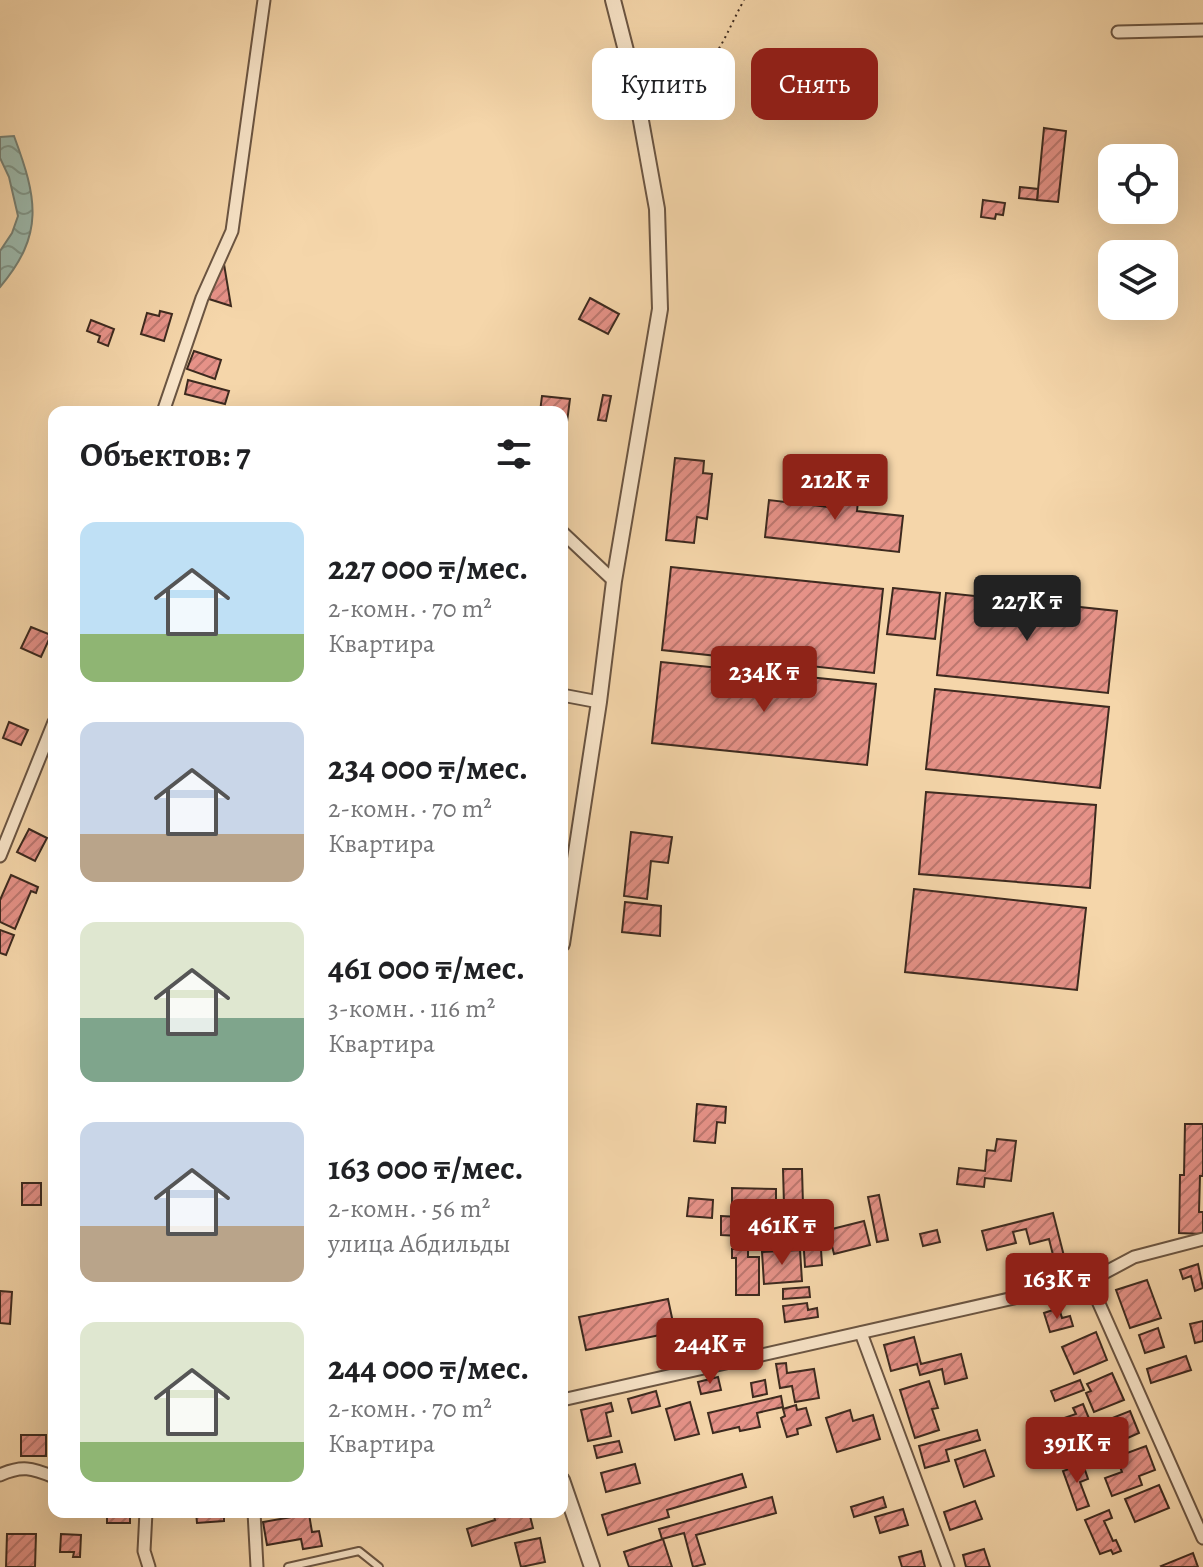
<!DOCTYPE html>
<html lang="ru">
<meta charset="utf-8">
<style>
:root{--surface:#fff;--page:#f2f2f2;--text:#202124;--muted:#757577;--accent:#8f2418}
body{margin:0;font-family:Alegreya,serif;background:var(--page);color:var(--text);height:100vh;display:flex;flex-direction:column;font-size:30px;white-space:nowrap}
*{box-sizing:border-box;margin:0}
p{font-size:26px;color:var(--muted)}
.icon{flex:none;width:44px;height:44px;fill:none;stroke:currentColor;stroke-width:2;stroke-linecap:round;stroke-linejoin:round}
.map{position:relative;flex:1;overflow:hidden}
.panel{position:absolute;left:48px;top:406px;width:520px;height:1112px;display:flex;flex-direction:column;background:var(--surface);border-radius:16px;box-shadow:0 8px 32px #0002}
.panel>*{flex:none}
.hud{position:absolute;left:592px;top:48px;width:490px;height:72px;display:flex;gap:16px}
.fabs{position:absolute;left:1098px;top:144px;display:grid;gap:16px}
.fabs a{display:grid;place-items:center;width:80px;height:80px;border-radius:16px;background:var(--surface);box-shadow:0 8px 32px #0002;font-size:40px}
.price{position:absolute;translate:-50% -68px;padding:0 18px;border-radius:8px;background:var(--accent);color:#fff;font-size:26px;line-height:52px;filter:drop-shadow(0 2px 4px #0008)}
.price::after{content:'';position:absolute;left:50%;top:48px;width:24px;height:18px;margin-left:-12px;background:inherit;clip-path:polygon(0 0,100% 0,50% 100%)}
.price.current{background:#222;color:#fff}
ul{padding:0;list-style:none}
li{display:flex;align-items:center;gap:24px;height:200px;padding:0 32px}
li span{display:grid;place-items:center;flex:none;width:224px;height:160px;border-radius:16px;color:#555}
li>.icon{margin-inline-start:auto}
span .icon{width:96px;height:96px;fill:#fffc;stroke-width:1}
li b{font-size:34px}
h2{display:flex;justify-content:space-between;align-items:center;height:96px;padding:0 32px;font-size:34px}
.chip{padding:0 28px;border-radius:16px;background:var(--surface);box-shadow:0 8px 32px #0002;font-size:28px;line-height:72px}
.chip.current{background:var(--accent);color:#fff}
.map>svg:first-child{display:block}
.water{fill:url(#water-waves);stroke:#768074;stroke-width:2}
.building{fill:url(#building-hatch);stroke:#3d2a1f;stroke-width:2}
.lines{fill:none;stroke-linecap:round;stroke-linejoin:round}
.service-casing{stroke:#6b5542;stroke-width:10}
.minor-casing{stroke:#6b5542;stroke-width:15}
.tertiary-casing{stroke:#6b5542;stroke-width:18}
.path{stroke:#3d2a1f;stroke-width:2;stroke-dasharray:2 4;stroke-linecap:butt}
.service{stroke:#f8e4c8;stroke-width:6}
.minor{stroke:#f8e4c8;stroke-width:11}
.tertiary{stroke:#f8e4c8;stroke-width:14}
</style>
<div class="map">
<svg width="1203" height="1567" viewBox="0 0 1203 1567">
<defs>
<pattern id="water-waves" width="16" height="10" patternUnits="userSpaceOnUse" patternTransform="scale(2)"><rect width="16" height="10" fill="#9cb9ac"/><path d="M0 5q4-4 8 0t8 0" fill="none" stroke="#80978b"/></pattern>
<pattern id="building-hatch" width="6" height="6" patternUnits="userSpaceOnUse" patternTransform="scale(2)"><rect width="6" height="6" fill="#e69288"/><path d="M-1 1l2-2M0 6l6-6M5 7l2-2" fill="none" stroke="#bc776f"/></pattern>
</defs>
<rect width="100%" height="100%" fill="#f5d6aa"/>
<filter id="stains"><feTurbulence type="fractalNoise" baseFrequency=".0025" numOctaves="4"/><feColorMatrix values="0 0 0 0 .2 0 0 0 0 .09 0 0 0 0 .02 0 0 0 .5 -.17"/></filter>
<radialGradient id="worn" r=".72"><stop offset=".6" stop-color="#630" stop-opacity="0"/><stop offset="1" stop-color="#630" stop-opacity=".3"/></radialGradient>
<path class="water" d="M14,136C37,198 45,234 0,287V251L12,233L18,216L9,177L0,158V137Z"/>
<g class="building">
<path d="M1044,128L1066,131L1058,202L1037,200Z"/>
<path d="M1020,187L1038,189L1037,200L1019,198Z"/>
<path d="M983,200L1005,203L1003,215L996,214L995,219L981,217Z"/>
<path d="M221,262L224,264L231,306L209,299Z"/>
<path d="M590,298L619,314L608,334L579,319Z"/>
<path d="M160,311L172,314L164,341L141,334L147,313L159,316Z"/>
<path d="M91,320L114,329L108,346L98,342L100,336L87,331Z"/>
<path d="M194,351L221,360L215,379L187,369Z"/>
<path d="M188,380L229,391L225,404L185,394Z"/>
<path d="M603,395L611,396L606,421L598,420Z"/>
<path d="M542,396L570,399L567,422L562,421V412H540Z"/>
<path d="M675,458L704,461L703,473L712,474L707,519L697,517L694,543L666,540Z"/>
<path d="M831,480L860,483L857,511L903,516L899,552L765,537L769,500L828,507Z"/>
<path d="M671,567L883,589L874,673L662,650Z"/>
<path d="M893,588L940,593L935,639L887,634Z"/>
<path d="M946,593L1117,611L1108,693L937,675Z"/>
<path d="M31,627L51,635L41,657L21,648Z"/>
<path d="M661,662L876,684L867,765L652,743Z"/>
<path d="M935,689L1109,707L1100,788L926,769Z"/>
<path d="M9,722L28,730L21,745L3,738Z"/>
<path d="M926,792L1096,805L1090,888L919,874Z"/>
<path d="M29,829L47,838L35,861L17,852Z"/>
<path d="M631,832L672,837L668,863L651,861L647,899L624,896Z"/>
<path d="M11,875L38,887L36,893L31,891L15,929L0,922V900Z"/>
<path d="M914,889L1086,908L1077,990L905,972Z"/>
<path d="M625,902L661,906L660,936L622,932Z"/>
<path d="M0,930L14,935L6,955L0,953Z"/>
<path d="M697,1104L726,1107L725,1123L717,1122L715,1143L694,1141Z"/>
<path d="M1185,1124H1203V1176H1200L1199,1212H1203V1234L1179,1233L1180,1175H1184Z"/>
<path d="M997,1139L1016,1141L1011,1181L985,1178L984,1187L957,1184L959,1168L985,1171L987,1150L995,1151Z"/>
<path d="M783,1169H802L803,1205H784Z"/>
<rect x="22" y="1183" width="19" height="22"/>
<path d="M732,1188L776,1189V1204L732,1203Z"/>
<path d="M879,1195L888,1240L877,1242L868,1197Z"/>
<path d="M689,1198L713,1200L712,1218L687,1216Z"/>
<path d="M1053,1213L1065,1260L1055,1263L1049,1239L1030,1244L1026,1229L1013,1232L1016,1243L987,1250L982,1231Z"/>
<path d="M721,1216L740,1217V1236L721,1235Z"/>
<path d="M864,1221L870,1245L834,1254L828,1230Z"/>
<path d="M937,1230L940,1242L923,1246L920,1234Z"/>
<path d="M820,1234L822,1265L805,1267L803,1235Z"/>
<path d="M732,1249H748V1257H759V1295H736V1258H732Z"/>
<path d="M800,1250L802,1281L764,1284L762,1252Z"/>
<path d="M1198,1264L1203,1288L1195,1291L1191,1276L1183,1279L1180,1270Z"/>
<path d="M1147,1280L1161,1318L1130,1328L1116,1290Z"/>
<path d="M809,1287L810,1297L783,1299V1289Z"/>
<path d="M0,1291L12,1292L10,1324L0,1323Z"/>
<path d="M668,1299L675,1332L586,1350L579,1317Z"/>
<path d="M807,1303L808,1310L817,1308L818,1317L785,1322L783,1306Z"/>
<path d="M1059,1308L1062,1318L1070,1316L1073,1326L1050,1332L1044,1313Z"/>
<path d="M1203,1321V1341L1195,1343L1190,1324Z"/>
<path d="M1158,1328L1164,1347L1145,1353L1139,1335Z"/>
<path d="M1096,1332L1107,1360L1074,1374L1062,1347Z"/>
<path d="M914,1337L921,1364L961,1354L967,1378L945,1384L942,1369L920,1375L917,1364L891,1371L884,1345Z"/>
<path d="M1186,1356L1191,1370L1151,1383L1147,1369Z"/>
<path d="M786,1363L787,1373L814,1369L819,1398L795,1402L792,1386L780,1388L776,1364Z"/>
<path d="M1112,1373L1124,1400L1094,1412L1086,1393L1091,1391L1087,1384Z"/>
<path d="M718,1377L721,1390L701,1394L698,1382Z"/>
<path d="M765,1380L767,1394L753,1397L751,1383Z"/>
<path d="M1080,1380L1084,1390L1055,1401L1051,1391Z"/>
<path d="M929,1381L938,1408L932,1409L939,1430L915,1438L900,1390Z"/>
<path d="M656,1391L660,1406L632,1413L628,1399Z"/>
<path d="M781,1396L783,1407L757,1413L760,1427L740,1431L739,1427L713,1433L708,1413Z"/>
<path d="M690,1402L699,1434L675,1440L666,1409Z"/>
<path d="M611,1403L613,1411L606,1413L611,1436L588,1441L581,1410Z"/>
<path d="M1083,1404L1090,1421L1069,1429L1064,1418L1076,1414L1073,1408Z"/>
<path d="M796,1405L797,1410L806,1408L811,1425L797,1429L798,1434L787,1437L781,1418L785,1416L783,1409Z"/>
<path d="M850,1410L853,1421L873,1415L880,1439L837,1452L826,1418Z"/>
<path d="M1130,1411L1139,1433L1114,1444L1116,1449L1093,1459L1090,1450L1100,1446L1092,1426Z"/>
<path d="M977,1430L980,1440L946,1450L949,1461L925,1468L919,1446Z"/>
<rect x="21" y="1435" width="25" height="21"/>
<path d="M619,1441L622,1452L597,1458L594,1446Z"/>
<path d="M1146,1446L1155,1470L1139,1476L1142,1485L1112,1496L1105,1478L1122,1472L1116,1457Z"/>
<path d="M985,1450L994,1476L964,1487L955,1460Z"/>
<path d="M635,1464L640,1483L606,1492L601,1473Z"/>
<path d="M1083,1464L1088,1479L1080,1482L1089,1506L1077,1510L1063,1471Z"/>
<path d="M742,1474L746,1487L667,1510L669,1517L608,1535L602,1515Z"/>
<path d="M1159,1485L1169,1508L1135,1522L1125,1499Z"/>
<path d="M772,1497L776,1513L696,1535L705,1564L693,1567L684,1533L662,1539L659,1529Z"/>
<path d="M883,1497L886,1507L854,1517L851,1507Z"/>
<path d="M975,1501L982,1519L950,1530L944,1512Z"/>
<path d="M903,1509L908,1525L880,1533L875,1517Z"/>
<path d="M1109,1510L1112,1518L1104,1521L1113,1541L1116,1540L1121,1551L1113,1554L1111,1550L1100,1554L1085,1520Z"/>
<rect x="107" y="1512" width="23" height="11"/>
<path d="M196,1512H224V1521L197,1523Z"/>
<path d="M493,1512H529L533,1528L472,1546L467,1529L495,1520Z"/>
<path d="M309,1514L312,1532L319,1531L322,1546L303,1549L301,1539L267,1545L263,1522Z"/>
<path d="M7,1534H36L35,1567H6Z"/>
<path d="M61,1534L81,1535L80,1557H73L74,1552H60Z"/>
<path d="M540,1538L545,1562L521,1567L515,1543Z"/>
<path d="M663,1539L672,1567H629L624,1552Z"/>
<path d="M984,1549L990,1567H966L963,1555Z"/>
<path d="M921,1551L925,1567H902L899,1557Z"/>
<path d="M1193,1553L1198,1567H1162L1161,1566Z"/>
</g>
<g class="lines">
<defs>
<path id="service" d="M288,1567L359,1551L379,1567"/>
<g id="minor">
<path d="M1118,32L1203,30"/>
<path d="M163,412L202,298L232,231L264,0"/>
<path d="M562,532L614,581"/>
<path d="M562,695L599,702"/>
<path d="M0,856L54,722"/>
<path d="M1089,1281L1203,1538"/>
<path d="M861,1333L948,1567"/>
<path d="M562,1400L1089,1281L1134,1257L1203,1239"/>
<path d="M0,1475C22,1465 32,1468 54,1477"/>
<path d="M146,1512L144,1551L149,1567"/>
<path d="M254,1512L257,1567"/>
</g>
<g id="tertiary">
<path d="M562,944L599,702L614,581L660,309L657,209L634,82L613,0"/>
<path d="M562,1480L592,1567"/>
</g>
</defs>
<use href="#service" class="service-casing"/>
<use href="#minor" class="minor-casing"/>
<use href="#tertiary" class="tertiary-casing"/>
<path class="path" d="M647,82C714,83 717,50 744,0"/>
<use href="#service" class="service"/>
<use href="#minor" class="minor"/>
<use href="#tertiary" class="tertiary"/>
</g>
<rect width="100%" height="100%" filter="url(#stains)"/>
<rect width="100%" height="100%" fill="url(#worn)"/>
</svg>
<div class="fabs">
<a><svg class="icon" aria-label="locate" viewBox="0 0 24 24"><circle cx="12" cy="12" r="6"/><path d="M12 2v4M12 18v4M2 12h4M18 12h4"/></svg></a>
<a><svg class="icon" aria-label="layers" viewBox="0 0 24 24"><path d="M12 4l9 5-9 5-9-5zM3 14l9 5 9-5"/></svg></a>
</div>
<b class="price" style="left:835px;top:522px">212K ₸</b>
<b class="price current" style="left:1027px;top:643px">227K ₸</b>
<b class="price" style="left:764px;top:714px">234K ₸</b>
<b class="price" style="left:782px;top:1267px">461K ₸</b>
<b class="price" style="left:1057px;top:1321px">163K ₸</b>
<b class="price" style="left:710px;top:1386px">244K ₸</b>
<b class="price" style="left:1077px;top:1485px">391K ₸</b>
<div class="hud">
<a class="chip">Купить</a>
<a class="chip current">Снять</a>
</div>
<section class="panel">
<h2>Объектов: 7<svg class="icon" aria-label="filters" viewBox="0 0 24 24"><path d="M4 7h16M4 17h16"/><circle cx="9" cy="7" r="2"/><circle cx="15" cy="17" r="2"/></svg></h2>
<ul>
<li><span style="background:linear-gradient(#bfe0f5 70%,#8fb573 0)"><svg class="icon" aria-label="home" viewBox="0 0 24 24"><path d="M3 11l9-7 9 7M6 9v11h12V9"/></svg></span><div><b>227 000 ₸/мес.</b><p>2-комн. · 70 m²</p><p>Квартира</p></div></li>
<li><span style="background:linear-gradient(#c9d6e8 70%,#b9a48a 0)"><svg class="icon" aria-label="home" viewBox="0 0 24 24"><path d="M3 11l9-7 9 7M6 9v11h12V9"/></svg></span><div><b>234 000 ₸/мес.</b><p>2-комн. · 70 m²</p><p>Квартира</p></div></li>
<li><span style="background:linear-gradient(#dfe7d0 60%,#7fa58c 0)"><svg class="icon" aria-label="home" viewBox="0 0 24 24"><path d="M3 11l9-7 9 7M6 9v11h12V9"/></svg></span><div><b>461 000 ₸/мес.</b><p>3-комн. · 116 m²</p><p>Квартира</p></div></li>
<li><span style="background:linear-gradient(#c9d6e8 65%,#b9a48a 0)"><svg class="icon" aria-label="home" viewBox="0 0 24 24"><path d="M3 11l9-7 9 7M6 9v11h12V9"/></svg></span><div><b>163 000 ₸/мес.</b><p>2-комн. · 56 m²</p><p>улица Абдильды</p></div></li>
<li><span style="background:linear-gradient(#dfe7d0 75%,#8fb573 0)"><svg class="icon" aria-label="home" viewBox="0 0 24 24"><path d="M3 11l9-7 9 7M6 9v11h12V9"/></svg></span><div><b>244 000 ₸/мес.</b><p>2-комн. · 70 m²</p><p>Квартира</p></div></li>
</ul>
</section>
</div>
